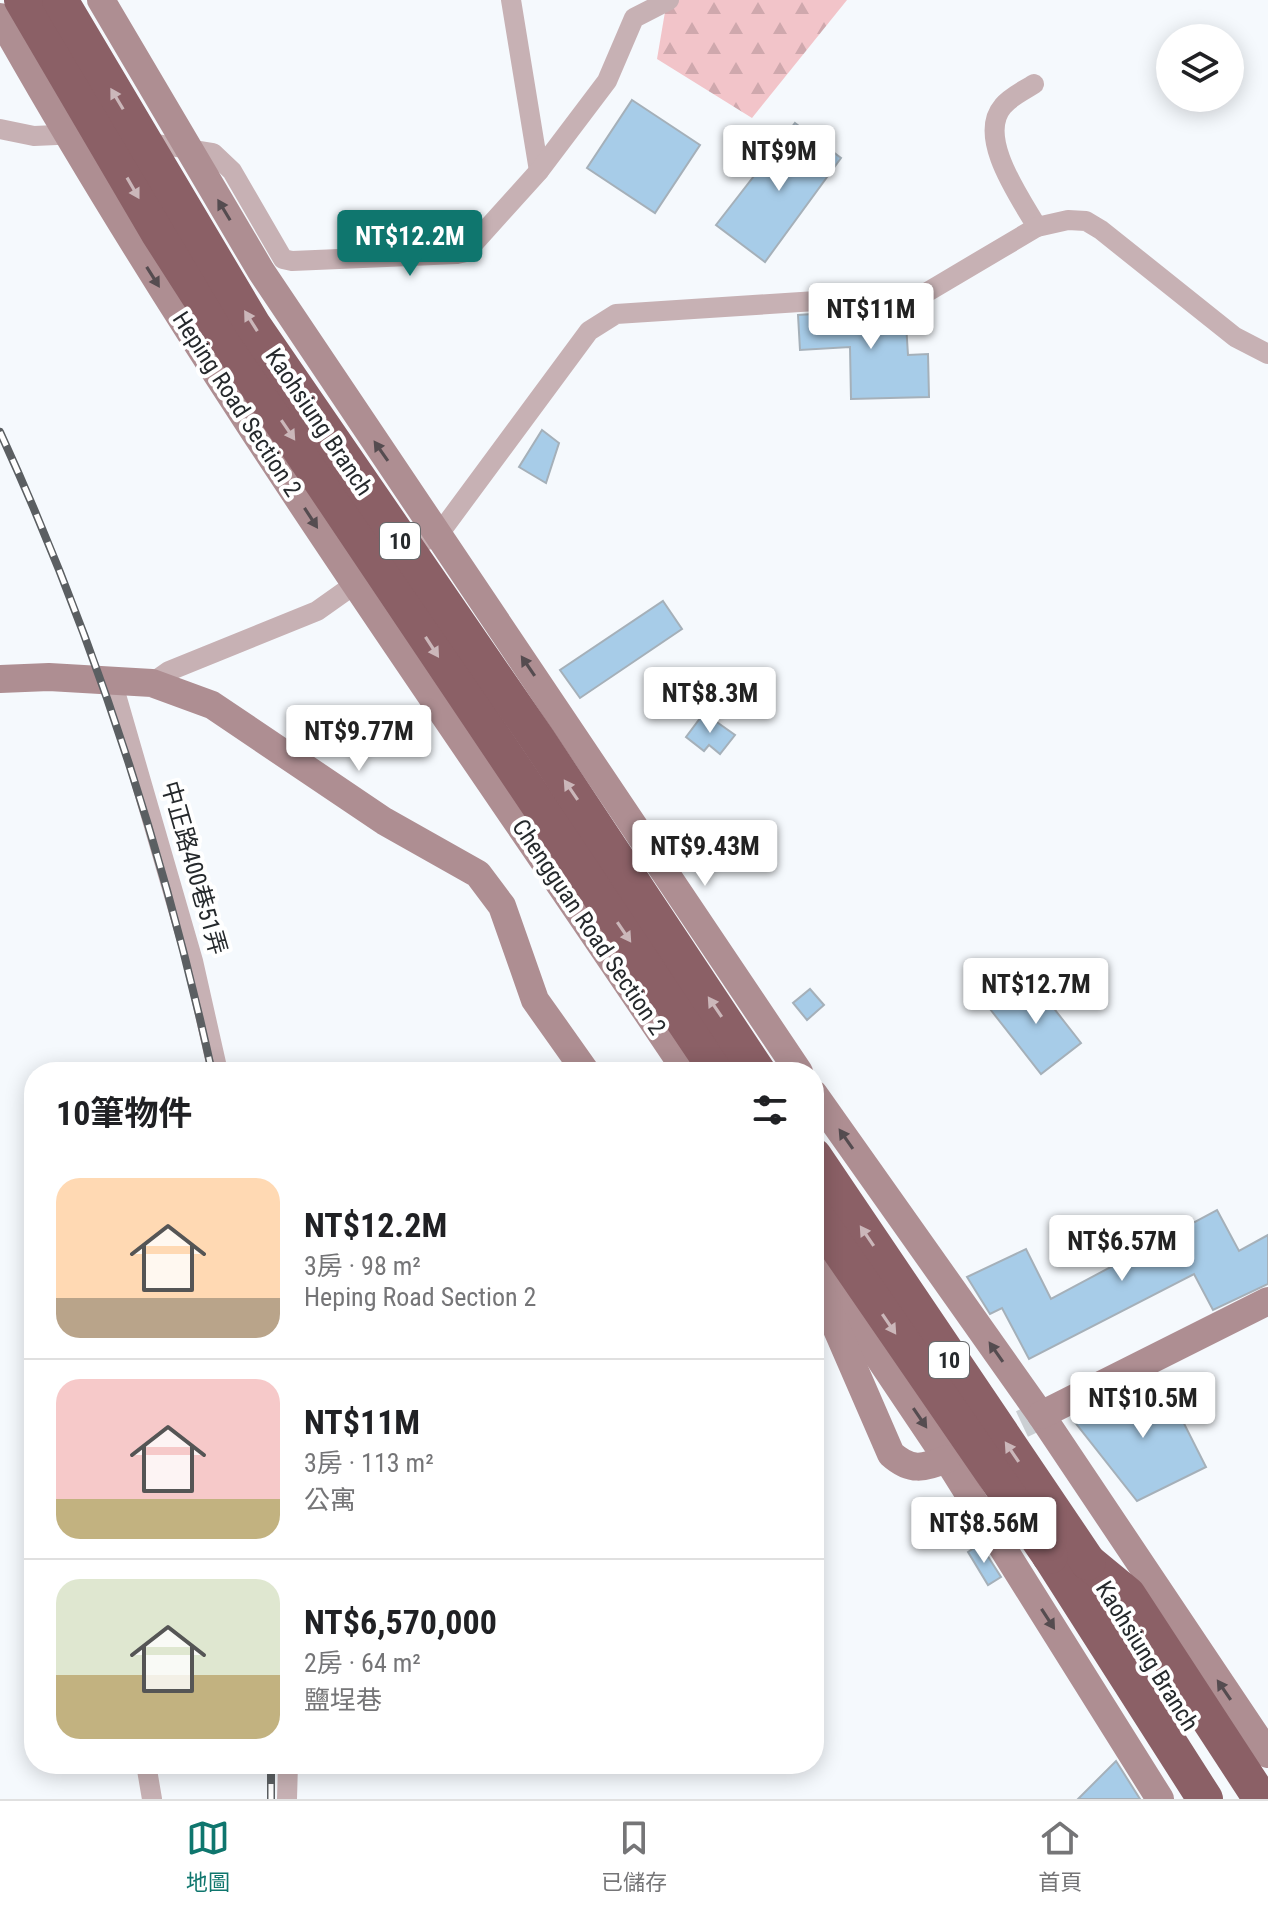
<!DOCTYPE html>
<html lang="zh-TW">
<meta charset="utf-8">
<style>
:root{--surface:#fff;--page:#f2f2f2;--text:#202124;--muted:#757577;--line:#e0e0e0;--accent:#0f766e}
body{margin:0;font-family:"Roboto Condensed","Noto Sans TC",sans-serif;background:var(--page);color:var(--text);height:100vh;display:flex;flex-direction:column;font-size:30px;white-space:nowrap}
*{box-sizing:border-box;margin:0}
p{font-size:26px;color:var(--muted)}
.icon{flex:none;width:44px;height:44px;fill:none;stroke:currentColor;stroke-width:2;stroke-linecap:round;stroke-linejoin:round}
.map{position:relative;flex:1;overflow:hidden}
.side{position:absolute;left:24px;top:1062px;width:800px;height:712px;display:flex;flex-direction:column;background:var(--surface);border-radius:32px;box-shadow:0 4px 20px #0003}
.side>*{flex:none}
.fabs{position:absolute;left:1156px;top:24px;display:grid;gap:16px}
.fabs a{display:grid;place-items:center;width:88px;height:88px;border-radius:50%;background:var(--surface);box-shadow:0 4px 20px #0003;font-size:40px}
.price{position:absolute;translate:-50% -68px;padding:0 18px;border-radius:8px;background:#fff;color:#222;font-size:26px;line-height:52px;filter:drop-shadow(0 2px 4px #0008)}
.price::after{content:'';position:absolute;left:50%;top:48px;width:24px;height:18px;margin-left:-12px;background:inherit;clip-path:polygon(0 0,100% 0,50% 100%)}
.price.active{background:var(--accent);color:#fff}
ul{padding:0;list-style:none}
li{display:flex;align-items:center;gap:24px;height:200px;padding:0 32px}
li+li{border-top:2px solid var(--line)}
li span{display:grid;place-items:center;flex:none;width:224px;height:160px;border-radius:24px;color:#555}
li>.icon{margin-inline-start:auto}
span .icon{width:96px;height:96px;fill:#fffc;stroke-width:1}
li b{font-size:34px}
h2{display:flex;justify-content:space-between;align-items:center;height:96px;padding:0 32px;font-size:34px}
.tab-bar{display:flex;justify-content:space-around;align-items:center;height:112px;border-top:2px solid var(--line);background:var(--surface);font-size:22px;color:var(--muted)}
.tab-bar a{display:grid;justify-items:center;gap:4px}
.tab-bar .active{color:var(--accent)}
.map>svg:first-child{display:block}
.forest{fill:url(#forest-firs)}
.building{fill:#a7cce8;stroke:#a5b0b9;stroke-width:2}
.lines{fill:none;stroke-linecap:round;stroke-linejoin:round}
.secondary-tunnel{stroke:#cbcfd3;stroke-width:28;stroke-dasharray:28 14;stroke-linecap:butt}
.street{stroke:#c7b1b4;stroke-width:20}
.secondary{stroke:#ae8e92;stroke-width:28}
.highway{stroke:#8b6066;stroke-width:36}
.rail-casing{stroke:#5b5f62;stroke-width:8}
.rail{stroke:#fff;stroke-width:5;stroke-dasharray:15;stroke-linecap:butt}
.highway-bridge{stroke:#8b6066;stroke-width:36}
.oneway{fill:#cbb7ba}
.oneway2{fill:#554c50}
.labels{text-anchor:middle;stroke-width:8;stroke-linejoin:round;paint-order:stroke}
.shield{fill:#fff;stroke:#66696b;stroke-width:2}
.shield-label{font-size:22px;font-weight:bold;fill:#25292c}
.street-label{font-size:24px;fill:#25292c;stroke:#fff}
</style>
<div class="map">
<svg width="1268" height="1799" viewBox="0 0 1268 1799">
<defs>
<pattern id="forest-firs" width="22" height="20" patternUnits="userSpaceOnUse" patternTransform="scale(2)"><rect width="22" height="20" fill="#f2c4c9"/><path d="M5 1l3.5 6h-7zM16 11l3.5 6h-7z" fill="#cfa8ad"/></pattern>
</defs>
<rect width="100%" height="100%" fill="#f5f9fd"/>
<path class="forest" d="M667,0H847L752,118L657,59Z"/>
<g class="building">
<path d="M632,100L700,145L655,213L587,168Z"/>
<path d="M795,123L841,158L765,262L716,225Z"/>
<path d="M905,308L908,355L928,354L929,397L851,399L850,347L800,350L798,315Z"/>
<path d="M542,430L559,443L546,483L519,467Z"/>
<path d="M663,601L682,629L580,698L560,670Z"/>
<path d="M704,713L735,735L720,754L709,745L704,751L686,737Z"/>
<path d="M1030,978L1081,1043L1041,1074L990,1009Z"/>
<path d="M810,989L824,1005L807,1020L793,1003Z"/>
<path d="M1217,1210L1239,1251L1268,1235V1284L1213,1310L1194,1274L1029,1359L1002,1308L990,1314L967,1277L1026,1249L1051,1299Z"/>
<path d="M1161,1378L1206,1467L1137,1501L1074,1421Z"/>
<path d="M980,1544L1001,1577L988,1585L968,1552Z"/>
<path d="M1116,1761L1140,1799H1078Z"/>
</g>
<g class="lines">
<path class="secondary-tunnel" d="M984,1442L1041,1415"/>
<g class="street">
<path d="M511,0L539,171"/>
<path d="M1034,84C1025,90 1010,97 1003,106C976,137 1021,199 1037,227"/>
<path d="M0,129L34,136L79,134"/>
<path d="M139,141L213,153L232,171L283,259L292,261L457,254L466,252L539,171L607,81L634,18L669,0"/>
<path d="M427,540L439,534L589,331L616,314L924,294L1037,227L1068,220L1086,221L1101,230L1235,337L1268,354"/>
<path d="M112,681L193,961L218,1072"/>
<path d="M152,683L169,671L317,611L365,577"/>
<path d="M146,1764L152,1799"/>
<path d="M287,1799L288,1764"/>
</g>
<g class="secondary">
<path d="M101,0L261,271L799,1072"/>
<path d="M0,17C206,383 453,723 687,1072"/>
<path d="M0,679L49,677L152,683L212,705L384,821L478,874L502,906L535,1000L586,1072"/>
<path d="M814,1094L1041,1415L1268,1754"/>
<path d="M814,1261L947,1459L1160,1799"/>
<path d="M822,1295L891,1454C911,1472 923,1468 947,1459"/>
<path d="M1041,1415L1268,1301"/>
</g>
<g class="highway">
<path d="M1050,1556L1205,1799"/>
<path d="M1088,1562L1128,1595L1261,1799"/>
</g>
<defs>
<g id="rail">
<path d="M0,432C94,637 164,852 212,1072"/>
<path d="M271,1799V1764"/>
</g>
</defs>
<use href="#rail" class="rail-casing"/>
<use href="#rail" class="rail"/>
<g class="highway-bridge">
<path d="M22,0L158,232L242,363L718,1072"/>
<path d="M60,0L253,325L538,740L758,1072"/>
<path d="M814,1156L1088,1562"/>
<path d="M814,1213L1050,1556"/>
</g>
</g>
<defs><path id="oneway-solid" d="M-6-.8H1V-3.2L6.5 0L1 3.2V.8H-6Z" transform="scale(2)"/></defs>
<g class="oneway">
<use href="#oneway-solid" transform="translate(117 99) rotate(-121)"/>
<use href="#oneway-solid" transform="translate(133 188) rotate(60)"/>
<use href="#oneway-solid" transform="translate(251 321) rotate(-122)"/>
<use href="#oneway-solid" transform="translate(288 430) rotate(56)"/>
<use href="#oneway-solid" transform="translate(432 647) rotate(57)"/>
<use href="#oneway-solid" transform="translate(571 790) rotate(-124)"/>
<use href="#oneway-solid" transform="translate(624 932) rotate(56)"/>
<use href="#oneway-solid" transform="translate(715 1007) rotate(-124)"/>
<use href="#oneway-solid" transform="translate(867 1236) rotate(-124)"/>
<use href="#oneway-solid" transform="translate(889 1324) rotate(56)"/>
<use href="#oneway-solid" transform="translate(1012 1452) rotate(-124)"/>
</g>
<g class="oneway2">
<use href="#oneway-solid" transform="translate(224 210) rotate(-121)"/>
<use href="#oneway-solid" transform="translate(153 277) rotate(58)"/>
<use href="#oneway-solid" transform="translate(381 451) rotate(-125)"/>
<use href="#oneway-solid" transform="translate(311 518) rotate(57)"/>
<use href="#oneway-solid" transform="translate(528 666) rotate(-124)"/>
<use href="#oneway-solid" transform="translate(846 1139) rotate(-125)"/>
<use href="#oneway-solid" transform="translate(996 1352) rotate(-125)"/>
<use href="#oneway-solid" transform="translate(920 1418) rotate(56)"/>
<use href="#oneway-solid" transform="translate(1048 1619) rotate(57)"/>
<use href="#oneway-solid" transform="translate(1224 1690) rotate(-124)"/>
</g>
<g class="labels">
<g class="shield">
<rect x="380" y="523" width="40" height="36" rx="6"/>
<rect x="929" y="1342" width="40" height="36" rx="6"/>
</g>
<g class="shield-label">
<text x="400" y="549">10</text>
<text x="949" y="1368">10</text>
</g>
<g class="street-label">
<text transform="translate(237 404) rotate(57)" y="8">Heping Road Section 2</text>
<text transform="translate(319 422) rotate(56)" y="8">Kaohsiung Branch</text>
<text transform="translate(194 868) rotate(74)" y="8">中正路400巷51弄</text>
<text transform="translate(589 927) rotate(56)" y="8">Chengguan Road Section 2</text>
<text transform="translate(1147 1656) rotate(58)" y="8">Kaohsiung Branch</text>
</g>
</g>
</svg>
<div class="fabs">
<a><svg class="icon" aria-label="layers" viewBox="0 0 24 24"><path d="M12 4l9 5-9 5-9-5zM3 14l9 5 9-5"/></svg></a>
</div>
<b class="price" style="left:779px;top:193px">NT$9M</b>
<b class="price active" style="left:410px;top:278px">NT$12.2M</b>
<b class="price" style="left:871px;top:351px">NT$11M</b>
<b class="price" style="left:710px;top:735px">NT$8.3M</b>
<b class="price" style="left:359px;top:773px">NT$9.77M</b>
<b class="price" style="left:705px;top:888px">NT$9.43M</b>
<b class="price" style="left:1036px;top:1026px">NT$12.7M</b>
<b class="price" style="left:1122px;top:1283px">NT$6.57M</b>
<b class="price" style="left:1143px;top:1440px">NT$10.5M</b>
<b class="price" style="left:984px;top:1565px">NT$8.56M</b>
<section class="side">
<h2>10筆物件<svg class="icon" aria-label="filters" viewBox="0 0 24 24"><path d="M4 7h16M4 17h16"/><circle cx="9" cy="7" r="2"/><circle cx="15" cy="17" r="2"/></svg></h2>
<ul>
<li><span style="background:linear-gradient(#ffd9b3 75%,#b9a48a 0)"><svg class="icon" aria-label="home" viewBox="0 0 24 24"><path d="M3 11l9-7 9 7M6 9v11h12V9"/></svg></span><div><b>NT$12.2M</b><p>3房 · 98 m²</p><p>Heping Road Section 2</p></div></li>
<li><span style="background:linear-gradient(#f6c9c9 75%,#c2b280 0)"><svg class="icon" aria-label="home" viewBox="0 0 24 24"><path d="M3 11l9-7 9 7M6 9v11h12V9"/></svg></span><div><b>NT$11M</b><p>3房 · 113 m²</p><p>公寓</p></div></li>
<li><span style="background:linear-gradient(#dfe7d0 60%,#c2b280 0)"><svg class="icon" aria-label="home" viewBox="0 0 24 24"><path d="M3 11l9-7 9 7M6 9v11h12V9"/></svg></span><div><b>NT$6,570,000</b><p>2房 · 64 m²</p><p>鹽埕巷</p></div></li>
</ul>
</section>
</div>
<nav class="tab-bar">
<a class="active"><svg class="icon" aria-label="map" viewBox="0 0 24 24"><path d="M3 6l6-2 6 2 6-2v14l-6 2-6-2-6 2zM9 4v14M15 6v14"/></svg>地圖</a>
<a><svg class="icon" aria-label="saved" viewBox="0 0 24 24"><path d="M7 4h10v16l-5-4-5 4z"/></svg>已儲存</a>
<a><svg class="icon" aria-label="home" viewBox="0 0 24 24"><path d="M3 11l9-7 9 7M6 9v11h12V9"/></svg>首頁</a>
</nav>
